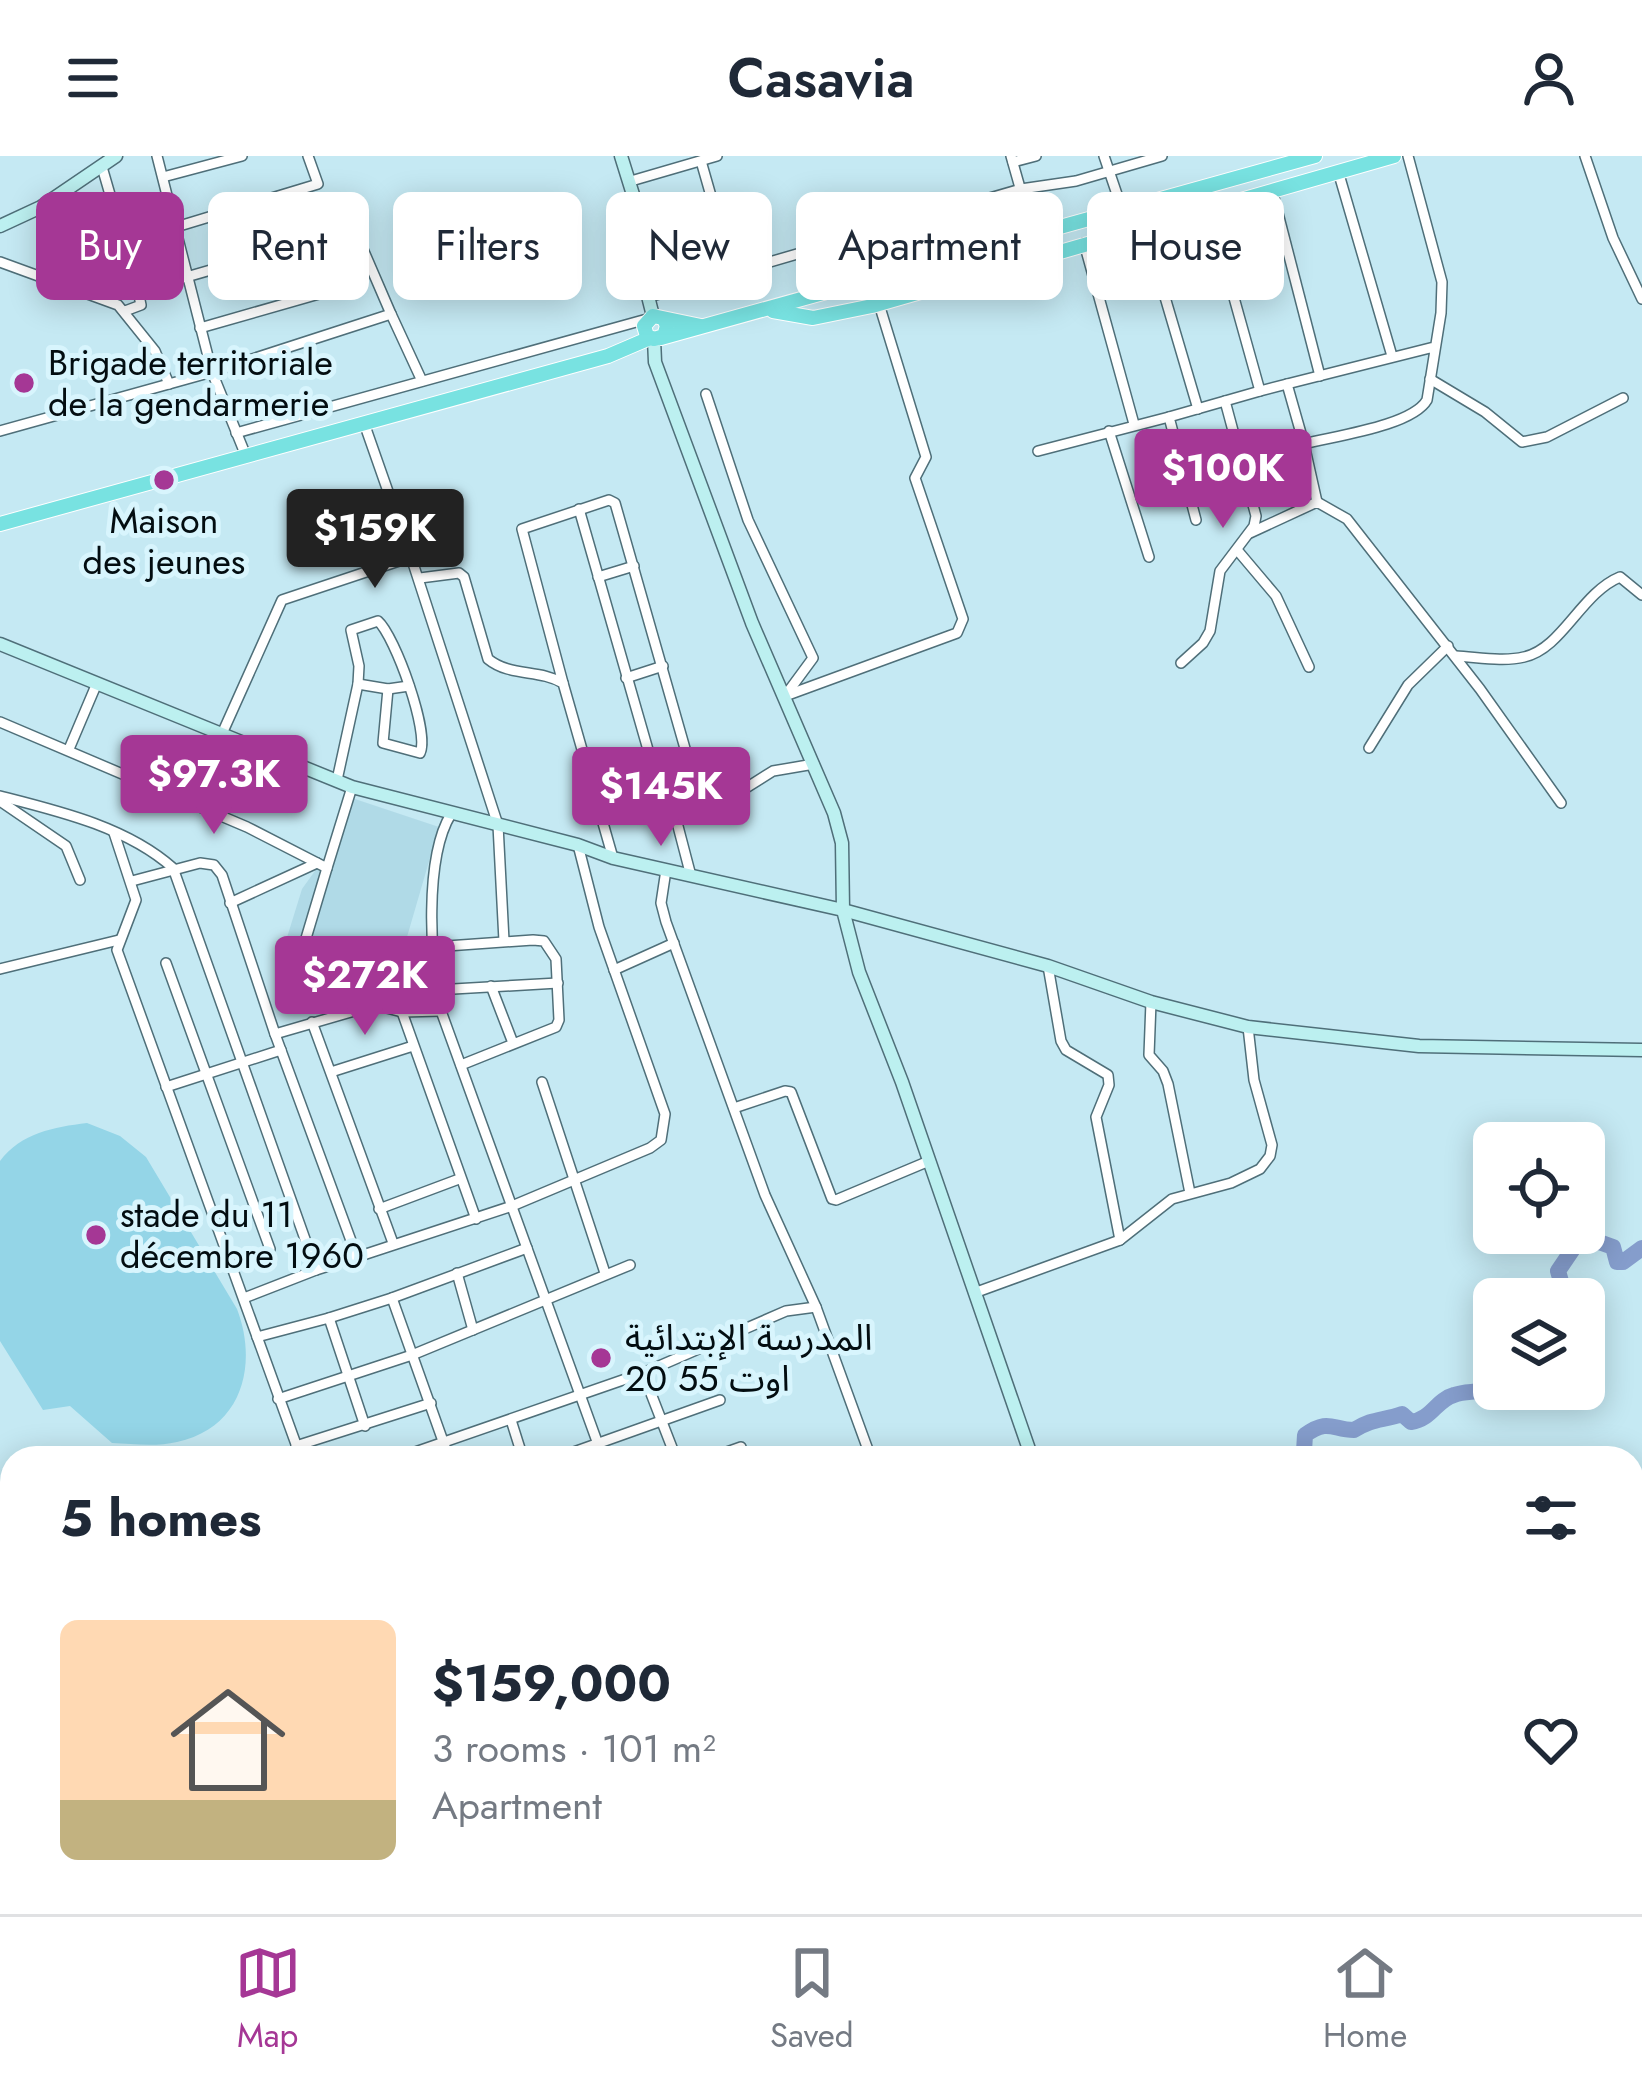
<!DOCTYPE html>
<meta charset="utf-8">
<style>
:root{--surface:#fff;--page:#f2f2f3;--text:#1f2937;--muted:#747a83;--line:#e0e1e3;--accent:#a53795}
body{margin:0;font-family:Jost,"Noto Sans Arabic",sans-serif;background:var(--page);color:var(--text);height:100vh;display:flex;flex-direction:column;font-size:45px;white-space:nowrap}
*{box-sizing:border-box;margin:0}
p{font-size:39px;color:var(--muted)}
.icon{flex:none;width:66px;height:66px;fill:none;stroke:currentColor;stroke-width:2;stroke-linecap:round;stroke-linejoin:round}
.map{position:relative;flex:1;overflow:hidden}
.side{position:absolute;left:0px;top:1290px;width:1644px;height:468px;display:flex;flex-direction:column;background:var(--surface);border-radius:36px 36px 0 0;box-shadow:0 6px 30px #0003}
.side>*{flex:none}
.hud{position:absolute;left:36px;top:36px;width:1572px;height:108px;display:flex;gap:24px}
.tools{position:absolute;left:1473px;top:966px;display:grid;gap:24px}
.tools a{display:grid;place-items:center;width:132px;height:132px;border-radius:18px;background:var(--surface);box-shadow:0 6px 30px #0003;font-size:60px}
.price{position:absolute;translate:-50% -102px;padding:0 27px;border-radius:12px;background:var(--accent);color:#fff;font-size:39px;line-height:78px;filter:drop-shadow(0 3px 6px #0008)}
.price::after{content:'';position:absolute;left:50%;top:72px;width:36px;height:27px;margin-left:-18px;background:inherit;clip-path:polygon(0 0,100% 0,50% 100%)}
.price.selected{background:#222;color:#fff}
ul{padding:0;list-style:none}
li{display:flex;align-items:center;gap:36px;height:300px;padding:0 60px}
li+li{border-top:3px solid var(--line)}
li span{display:grid;place-items:center;flex:none;width:336px;height:240px;border-radius:18px;color:#555}
li>.icon{margin-inline-start:auto}
span .icon{width:144px;height:144px;fill:#fffc;stroke-width:1}
li b{font-size:51px}
h2{display:flex;justify-content:space-between;align-items:center;height:144px;padding:0 60px;font-size:51px}
.tag{padding:0 42px;border-radius:18px;background:var(--surface);box-shadow:0 6px 30px #0003;font-size:42px;line-height:108px}
.tag.selected{background:var(--accent);color:#fff}
header{display:flex;justify-content:space-between;align-items:center;height:156px;padding:0 60px;background:var(--surface);font-size:54px;font-weight:600}
.menu{display:flex;justify-content:space-around;align-items:center;height:168px;border-top:3px solid var(--line);background:var(--surface);font-size:33px;color:var(--muted)}
.menu a{display:grid;justify-items:center;gap:6px}
.menu .selected{color:var(--accent)}
.map>svg:first-child{display:block}
.built{fill:#b0dae7}
.green{fill:#94d5e7}
.lines{fill:none;stroke-linecap:round;stroke-linejoin:round}
.river{stroke:#859dcc;stroke-width:16}
.street-casing{stroke:#4f6f79;stroke-width:12}
.secondary-casing{stroke:#4f6f79;stroke-width:15}
.primary-casing{stroke:#fff;stroke-width:16}
.street{stroke:#fff;stroke-width:9}
.secondary{stroke:#bcf0f0;stroke-width:12}
.primary{stroke:#78e2e1;stroke-width:14}
.poi-dot{fill:#a53795;stroke:#d8f5fd;stroke-width:4.5}
.labels{text-anchor:middle;stroke-width:10;stroke-linejoin:round;paint-order:stroke}
.poi-label{font-size:36px;fill:#030d11;stroke:#d8f5fd;text-anchor:start}
</style>
<header><svg class="icon" aria-label="menu" viewBox="0 0 24 24"><path d="M4 6h16M4 12h16M4 18h16"/></svg>Casavia<svg class="icon" aria-label="person" viewBox="0 0 24 24"><circle cx="12" cy="8" r="4"/><path d="M4 21q1-7 8-7t8 7"/></svg></header>
<div class="map">
<svg width="1642" height="1758" viewBox="0 0 1642 1758">
<rect width="100%" height="100%" fill="#c5e9f3"/>
<path class="built" d="M349,641L439,671L393,829L280,804L302,733L335,687Z"/>
<path class="green" d="M87,967L120,980L146,1001L237,1153C258,1208 243,1272 177,1286C156,1291 133,1288 112,1287L70,1250L43,1254L0,1185V1005C21,977 54,971 87,967Z"/>
<g class="lines">
<g class="river">
<path d="M1566,1143L1558,1115L1577,1087L1599,1086L1613,1091L1617,1106H1623L1642,1092"/>
<path d="M1297,1302L1304,1295L1305,1279C1329,1262 1332,1274 1354,1274C1373,1262 1382,1265 1402,1258L1411,1266C1432,1263 1436,1244 1454,1239C1468,1234 1480,1238 1494,1230"/>
<path d="M1352,1302L1358,1299L1360,1302"/>
<path d="M1094,1746L1101,1755L1097,1758"/>
</g>
<defs>
<g id="street">
<path d="M157,0L212,216L246,300"/>
<path d="M1011,0L1034,81"/>
<path d="M1104,0L1123,56"/>
<path d="M1408,0L1442,126L1441,157L1427,244C1412,270 1334,280 1304,288L1287,228L1434,191"/>
<path d="M1585,0L1613,82L1642,143"/>
<path d="M701,5L733,117"/>
<path d="M1013,6L1036,0"/>
<path d="M102,11L138,135"/>
<path d="M1338,15L1392,200"/>
<path d="M163,21L242,0"/>
<path d="M631,25L717,0"/>
<path d="M1272,34L1320,220"/>
<path d="M1209,52L1260,235L1287,228"/>
<path d="M1144,70L1198,253"/>
<path d="M176,71L318,28L308,0"/>
<path d="M325,81L353,70L391,158"/>
<path d="M1084,87L1134,268"/>
<path d="M0,106L118,149L155,195L169,228"/>
<path d="M649,141L1021,33L1076,25L1162,0"/>
<path d="M125,155L141,149L138,135L325,81L326,136L200,172"/>
<path d="M1430,223L1485,256L1522,286L1547,281L1623,242"/>
<path d="M706,238L748,364L813,502L785,540"/>
<path d="M0,275L212,216L391,158L422,225"/>
<path d="M1109,275L1149,401"/>
<path d="M236,277L647,163"/>
<path d="M1304,288L1317,346"/>
<path d="M1038,295L1169,261"/>
<path d="M579,353L665,653L674,655L746,632L773,615L814,608"/>
<path d="M1196,364L1169,261L1260,235"/>
<path d="M1250,377L1317,346L1347,363L1480,533L1561,647"/>
<path d="M1238,395L1276,440L1309,511"/>
<path d="M411,401L498,669L504,785"/>
<path d="M598,421L634,410"/>
<path d="M420,422L459,417L464,421L488,503C510,521 539,513 563,527L613,702"/>
<path d="M1456,500C1477,501 1503,506 1524,501C1562,493 1581,437 1620,421L1642,439"/>
<path d="M1181,507L1203,487L1210,475L1220,415L1254,370L1256,360L1225,245"/>
<path d="M626,522L663,510"/>
<path d="M563,527L522,373L609,344L615,347L700,645"/>
<path d="M358,528L359,510L351,474L378,465C395,480 430,577 420,597L383,587L388,533"/>
<path d="M785,540L957,477L963,463L915,322L926,301L879,148"/>
<path d="M0,566L247,671L327,712L352,631"/>
<path d="M221,580L282,444L411,401L364,267"/>
<path d="M1369,592L1408,529L1448,490"/>
<path d="M69,593L97,527"/>
<path d="M337,624L358,528L388,533L409,530"/>
<path d="M0,640C59,655 127,671 173,712L316,1114L244,1142"/>
<path d="M0,645L66,690L80,724"/>
<path d="M674,655L691,720"/>
<path d="M451,658C424,702 430,805 441,855L603,1302"/>
<path d="M114,677L136,744L117,794L301,1302"/>
<path d="M666,714L661,747L666,766L765,1039L816,1151L871,1302"/>
<path d="M132,725L200,707L214,709L222,719L275,878L375,849L402,856L441,855"/>
<path d="M230,747L317,707"/>
<path d="M433,791L533,784L544,785L556,803L559,864L556,871L461,909"/>
<path d="M301,799L327,712"/>
<path d="M166,807L270,1093"/>
<path d="M1048,810L1061,885L1066,894L1108,919L1109,929L1096,961L1120,1084"/>
<path d="M0,813L119,784"/>
<path d="M614,814L674,787"/>
<path d="M491,830L513,887"/>
<path d="M436,834L558,827"/>
<path d="M1151,846L1149,899L1163,915L1168,928L1190,1037"/>
<path d="M402,856L476,1063"/>
<path d="M312,866L393,1087"/>
<path d="M275,878L357,1101L512,1050L650,992L661,984L665,958L599,771L578,689"/>
<path d="M331,916L413,890"/>
<path d="M542,926L605,1117"/>
<path d="M166,931L281,894"/>
<path d="M734,952L785,935L791,936L832,1043L836,1044L929,1005"/>
<path d="M379,1053L459,1023"/>
<path d="M316,1114L357,1101"/>
<path d="M457,1117L473,1174"/>
<path d="M974,1137L1120,1084L1172,1043L1231,1027L1260,1013L1270,1000L1272,989L1254,924L1248,871"/>
<path d="M329,1162L392,1142"/>
<path d="M257,1181L329,1162L365,1270"/>
<path d="M643,1217L676,1302"/>
<path d="M278,1243L412,1199L630,1109"/>
<path d="M511,1264L523,1302"/>
<path d="M296,1290L431,1247"/>
<path d="M398,1302L643,1217L786,1155L816,1151"/>
<path d="M449,1302L392,1142L527,1092"/>
<path d="M557,1302L720,1244"/>
<path d="M710,1302L741,1291"/>
<path d="M0,1677L12,1701"/>
<path d="M1632,1699L1642,1692"/>
<path d="M55,1746L62,1758"/>
<path d="M264,1746L266,1758"/>
<path d="M449,1746L454,1758"/>
<path d="M500,1746L504,1758"/>
<path d="M590,1746L595,1758"/>
<path d="M949,1746L953,1758"/>
<path d="M1243,1746L1246,1758"/>
<path d="M666,1758L669,1746"/>
<path d="M731,1758V1753L744,1746"/>
<path d="M1123,1758L1134,1746"/>
<path d="M1554,1758L1570,1746"/>
</g>
<g id="secondary">
<path d="M621,0L635,45V89L653,160"/>
<path d="M0,70L41,51L116,0"/>
<path d="M654,183L655,206L752,467L834,657L842,687L843,754L1048,810L1151,846L1248,871L1419,890L1642,894"/>
<path d="M0,488L352,631L578,689L613,702L843,754L859,816L902,926L1032,1302"/>
<path d="M1319,1746L1332,1758"/>
</g>
<g id="primary">
<path d="M773,155L813,162L872,150L1394,0"/>
<path d="M664,163L667,170L664,180L654,183L647,180L644,170L653,160L701,170"/>
<path d="M661,182L1315,0"/>
<path d="M0,368L608,200L650,182"/>
</g>
</defs>
<use href="#street" class="street-casing"/>
<use href="#secondary" class="secondary-casing"/>
<use href="#primary" class="primary-casing"/>
<use href="#street" class="street"/>
<use href="#secondary" class="secondary"/>
<use href="#primary" class="primary"/>
</g>
<g class="poi-dot">
<circle cx="24" cy="227" r="12"/>
<circle cx="164" cy="324" r="12"/>
<circle cx="96" cy="1079" r="12"/>
<circle cx="601" cy="1202" r="12"/>
</g>
<g class="labels">
<g class="poi-label">
<text x="48" y="219">Brigade territoriale<tspan x="48" dy="41">de la gendarmerie</tspan></text>
<text x="164" y="377" text-anchor="middle">Maison<tspan x="164" dy="41">des jeunes</tspan></text>
<text x="120" y="1071">stade du 11<tspan x="120" dy="41">décembre 1960</tspan></text>
<text x="625" y="1194">المدرسة الإبتدائية<tspan x="625" dy="41">20 اوت 55</tspan></text>
</g>
</g>
</svg>
<div class="tools">
<a><svg class="icon" aria-label="locate" viewBox="0 0 24 24"><circle cx="12" cy="12" r="6"/><path d="M12 2v4M12 18v4M2 12h4M18 12h4"/></svg></a>
<a><svg class="icon" aria-label="layers" viewBox="0 0 24 24"><path d="M12 4l9 5-9 5-9-5zM3 14l9 5 9-5"/></svg></a>
</div>
<b class="price" style="left:1223px;top:375px">$100K</b>
<b class="price selected" style="left:375px;top:435px">$159K</b>
<b class="price" style="left:214px;top:681px">$97.3K</b>
<b class="price" style="left:661px;top:693px">$145K</b>
<b class="price" style="left:365px;top:882px">$272K</b>
<div class="hud">
<a class="tag selected">Buy</a>
<a class="tag">Rent</a>
<a class="tag">Filters</a>
<a class="tag">New</a>
<a class="tag">Apartment</a>
<a class="tag">House</a>
</div>
<section class="side">
<h2>5 homes<svg class="icon" aria-label="filters" viewBox="0 0 24 24"><path d="M4 7h16M4 17h16"/><circle cx="9" cy="7" r="2"/><circle cx="15" cy="17" r="2"/></svg></h2>
<ul>
<li><span style="background:linear-gradient(#ffd9b3 75%,#c2b280 0)"><svg class="icon" aria-label="home" viewBox="0 0 24 24"><path d="M3 11l9-7 9 7M6 9v11h12V9"/></svg></span><div><b>$159,000</b><p>3 rooms · 101 m²</p><p>Apartment</p></div><svg class="icon" aria-label="heart" viewBox="0 0 24 24"><path d="M12 20l-8-8c-3-5 5-10 8-4 3-6 11-1 8 4z"/></svg></li>
</ul>
</section>
</div>
<nav class="menu">
<a class="selected"><svg class="icon" aria-label="map" viewBox="0 0 24 24"><path d="M3 6l6-2 6 2 6-2v14l-6 2-6-2-6 2zM9 4v14M15 6v14"/></svg>Map</a>
<a><svg class="icon" aria-label="saved" viewBox="0 0 24 24"><path d="M7 4h10v16l-5-4-5 4z"/></svg>Saved</a>
<a><svg class="icon" aria-label="home" viewBox="0 0 24 24"><path d="M3 11l9-7 9 7M6 9v11h12V9"/></svg>Home</a>
</nav>
